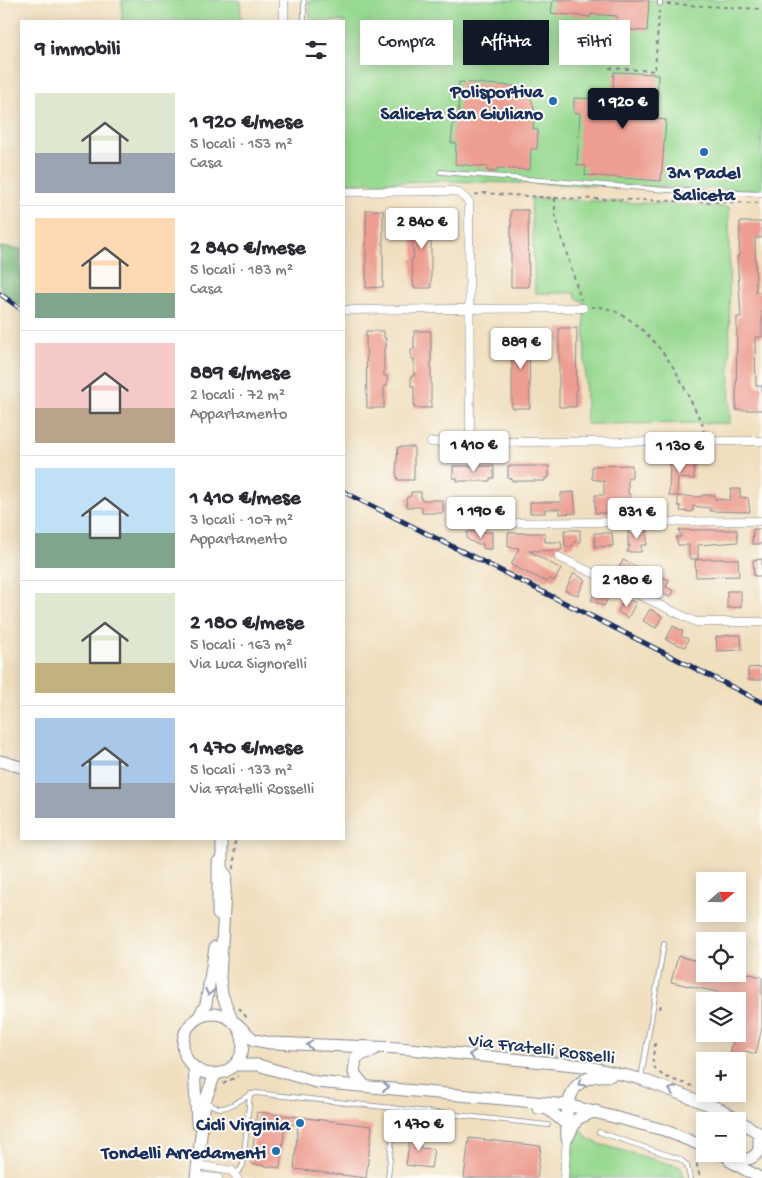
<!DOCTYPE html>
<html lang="it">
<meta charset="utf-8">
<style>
:root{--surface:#fff;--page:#f2f2f3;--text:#2b2b33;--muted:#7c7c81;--line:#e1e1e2;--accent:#111827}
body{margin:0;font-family:"Gochi Hand",sans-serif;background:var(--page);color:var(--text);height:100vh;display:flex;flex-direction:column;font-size:19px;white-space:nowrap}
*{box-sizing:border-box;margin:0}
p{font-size:16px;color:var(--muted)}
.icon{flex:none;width:28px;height:28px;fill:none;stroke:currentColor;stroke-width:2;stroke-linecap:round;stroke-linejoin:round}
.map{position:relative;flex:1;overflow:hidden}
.details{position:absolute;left:20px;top:20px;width:325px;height:820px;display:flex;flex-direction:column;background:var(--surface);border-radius:0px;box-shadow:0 2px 12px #0003}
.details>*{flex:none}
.top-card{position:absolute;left:360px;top:20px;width:326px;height:45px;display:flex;gap:10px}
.needle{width:32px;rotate:70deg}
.fabs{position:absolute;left:696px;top:872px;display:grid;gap:10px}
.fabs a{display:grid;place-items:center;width:50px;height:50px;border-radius:0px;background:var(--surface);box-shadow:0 2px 12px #0003;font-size:25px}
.price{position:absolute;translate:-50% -42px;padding:0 11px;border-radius:5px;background:#fff;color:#222;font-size:16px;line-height:32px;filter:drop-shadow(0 1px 2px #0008)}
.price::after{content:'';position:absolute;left:50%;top:30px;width:15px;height:11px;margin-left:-8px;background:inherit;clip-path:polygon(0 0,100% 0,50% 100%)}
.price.current{background:var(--accent);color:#fff}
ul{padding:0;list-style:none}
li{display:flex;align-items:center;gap:15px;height:125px;padding:0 15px}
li+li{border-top:1px solid var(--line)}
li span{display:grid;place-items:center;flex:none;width:140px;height:100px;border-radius:0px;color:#555}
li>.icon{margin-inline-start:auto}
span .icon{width:60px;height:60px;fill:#fffc;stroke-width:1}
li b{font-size:21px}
h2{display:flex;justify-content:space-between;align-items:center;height:60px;padding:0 15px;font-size:21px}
.chip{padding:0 18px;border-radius:0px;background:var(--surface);box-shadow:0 2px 12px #0003;font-size:18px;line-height:45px}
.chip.current{background:var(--accent);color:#fff}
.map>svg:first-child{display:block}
.green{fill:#97d990;stroke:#598477}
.forest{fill:#79b97a;stroke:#4a746c}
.building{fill:#ed9d91}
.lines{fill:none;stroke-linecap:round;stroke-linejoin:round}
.lane-casing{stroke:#86878e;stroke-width:5.5}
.street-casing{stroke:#86878e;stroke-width:9}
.secondary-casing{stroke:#86878e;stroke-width:13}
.path{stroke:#86878e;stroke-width:2;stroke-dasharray:4 4;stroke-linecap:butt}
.lane{stroke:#fff;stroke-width:4}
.street{stroke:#fff;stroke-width:8}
.secondary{stroke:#fff;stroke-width:11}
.rail-casing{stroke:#1b2f5e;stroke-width:5}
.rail{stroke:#fdfcf7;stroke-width:3;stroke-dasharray:9;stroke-linecap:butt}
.oneway{stroke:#8d97ae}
.poi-dot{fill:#1f6fb2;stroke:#fdfcf7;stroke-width:2}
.labels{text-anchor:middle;stroke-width:4;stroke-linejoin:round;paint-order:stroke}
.poi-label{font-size:19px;font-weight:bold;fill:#1b2f5e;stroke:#fdfcf7;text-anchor:end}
.street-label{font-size:19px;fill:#1b2f5e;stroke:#fdfcf7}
</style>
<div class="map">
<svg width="762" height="1178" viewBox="0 0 762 1178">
<rect width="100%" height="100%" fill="#fdfcf7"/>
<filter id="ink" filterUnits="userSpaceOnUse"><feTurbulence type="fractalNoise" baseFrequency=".02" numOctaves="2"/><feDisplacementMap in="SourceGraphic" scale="10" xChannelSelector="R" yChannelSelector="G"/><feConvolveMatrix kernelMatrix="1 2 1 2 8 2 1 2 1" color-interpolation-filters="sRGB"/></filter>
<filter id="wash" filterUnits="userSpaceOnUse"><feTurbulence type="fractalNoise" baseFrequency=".0096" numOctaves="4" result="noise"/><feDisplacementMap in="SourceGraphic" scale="20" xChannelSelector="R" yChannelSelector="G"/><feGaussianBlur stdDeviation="1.12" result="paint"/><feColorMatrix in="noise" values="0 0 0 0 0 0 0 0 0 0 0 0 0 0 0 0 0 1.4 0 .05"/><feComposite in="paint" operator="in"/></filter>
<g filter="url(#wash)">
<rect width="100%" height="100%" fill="#f0dfbf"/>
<g class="green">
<path d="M122,0H240L241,21H122Z"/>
<path d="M309,0H762V190L442,181L344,183V21H310Z"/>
<path d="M531,198L729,207L730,423L586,424L584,302L576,298L575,293H535Z"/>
<path d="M582,1130L587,1138L599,1144L681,1167L684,1178H570L574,1140Z"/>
</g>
<path class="forest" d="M0,247L21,249V306L0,291Z"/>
<g id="blocks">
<g class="building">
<path d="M553,0H649L647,31L616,29L617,16L591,14V17L551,13Z"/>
<path d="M614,72L658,74L657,119L666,120L661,181L585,175L586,166L577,165L580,113H574V98L612,100Z"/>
<path d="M459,82L526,87V91L529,92L534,108L533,129L538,130L537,149H531L530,170L497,168V172L487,171V167L455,164L456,143H451L453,123H458Z"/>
<path d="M366,210H383V287L366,288Z"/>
<path d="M511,210H528L529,287H511Z"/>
<path d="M414,211H431V288H414L411,259H414L411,232L414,233Z"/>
<path d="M740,222H762V238H755L756,292H762V337H755L756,386H762V410H736L737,317H741L737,256H739Z"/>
<path d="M559,328H577L576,407H559Z"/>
<path d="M529,330L530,408H512V331Z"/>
<path d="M366,331H384V338H386V348H384V376H387V386H384V408H367Z"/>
<path d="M414,331H431V408H414V386H411V376H414V359H411V349H414Z"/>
<path d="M398,447H414V480H398L396,473Z"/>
<path d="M670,461L694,462V479L678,478L677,496H669Z"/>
<path d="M632,465V478H628V494H630V500H642V513H595V495H604V481L592,479V466Z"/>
<path d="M453,466H494V478H490V481H457V478H453Z"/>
<path d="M508,466H549V478H545V481H512V479L508,478Z"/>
<path d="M731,489H740V497L748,498L750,512L710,511V508L693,506L692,512L680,511L681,506H678V496L701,497L702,495H715V499L730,500Z"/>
<path d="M411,492H421V500H443V513H422V507H407L406,498L411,496Z"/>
<path d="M574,492L576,513L560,514V509H545V513H530V502H561V493Z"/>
<path d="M460,500H475V514H461Z"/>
<path d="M753,529H762V544H752Z"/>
<path d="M564,530H580V543L575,541L572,547H565Z"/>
<path d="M628,530H647V545H641V552H627L630,545L628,546Z"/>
<path d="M679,530H737L738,542L698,545V559H689V545H678L676,537H681Z"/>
<path d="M467,532H492V549H486L483,548V544H476L467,539Z"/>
<path d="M508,533H545V542H561L562,550L529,551L561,569L554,581L549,578L547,582L511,565L519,548L508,547Z"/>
<path d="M594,533H612L613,546L595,547Z"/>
<path d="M710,559H738L739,576L696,577L695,560Z"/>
<path d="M762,559V576H754L753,560Z"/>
<path d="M623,560L638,567L631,581L616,574Z"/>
<path d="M574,573L585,580L578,595L565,591Z"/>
<path d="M655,574L669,580L666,587L674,591L670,597L648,588Z"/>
<path d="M597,588L610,594L604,606L591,600Z"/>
<path d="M727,591H741V607L727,608Z"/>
<path d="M625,598L636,603L628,618L618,612Z"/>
<path d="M650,609L662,616L656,628L643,621Z"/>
<path d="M673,626L683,631L681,636L688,639L685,647L666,640Z"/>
<path d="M729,635H741L742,650L717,651L716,637Z"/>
<path d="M762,667V680H748V668Z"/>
<path d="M678,956L705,963V974H738V971L762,977V1027L756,1054L745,1051L742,1061H728L735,1034H738V1023L744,998L671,982Z"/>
<path d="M257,1112L372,1126L366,1178L294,1169L298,1125L285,1124L280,1168L251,1164Z"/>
<path d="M411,1130L421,1131L420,1148L434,1149L431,1168L406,1165Z"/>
<path d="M469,1138L541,1146L537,1178H464Z"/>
</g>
</g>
</g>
<g filter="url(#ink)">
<use href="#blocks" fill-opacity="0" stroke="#86878e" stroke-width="1"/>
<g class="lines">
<defs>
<g id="lane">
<path d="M660,4V0"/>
<path d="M304,21V0"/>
<path d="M440,172L667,190L762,194"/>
<path d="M641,1078L664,944"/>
<path d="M208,1103C226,1117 239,1097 256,1093L548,1125"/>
<path d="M599,1132L680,1159L687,1165L690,1178"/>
<path d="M234,1174L240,1170L243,1165L250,1094"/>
<path d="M388,1178L395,1109"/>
</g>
<g id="street">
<path d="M284,21V0"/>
<path d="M344,192L453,191L459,193L469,202L470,442L762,441"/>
<path d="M344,310L583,308"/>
<path d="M431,442H470"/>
<path d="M459,523L762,521"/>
<path d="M559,557L696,622H762"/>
<path d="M197,1165L232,1171L237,1178"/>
<path d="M196,1176L218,1178"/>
<path d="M564,1178L567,1138"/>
</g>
<g id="secondary">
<path d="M0,761L21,767"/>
<path d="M222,839V870L226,875L220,978L222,994L232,1020"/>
<path d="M218,914V862"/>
<circle cx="213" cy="1044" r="30"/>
<path d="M198,1018L206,1004L215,947"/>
<path d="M236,1023L254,1040L271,1043L399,1048L585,1066L641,1079L720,1109L762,1135"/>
<path d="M235,1065H258L316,1082L567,1105L664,1130L705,1147"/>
<path d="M194,1067L197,1123"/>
<path d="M364,1085L354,1073L356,1057L374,1050"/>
<path d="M538,1108L548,1109L566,1124"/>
<path d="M568,1137L577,1119L596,1111"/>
<path d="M567,1138C565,1105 568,1072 610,1076"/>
<path d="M720,1154C734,1158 750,1166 759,1150V1133"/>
<path d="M730,1161L760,1178"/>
<path d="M196,1178L205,1101L215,1074"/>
</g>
</defs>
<use href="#lane" class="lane-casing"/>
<use href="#street" class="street-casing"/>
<use href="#secondary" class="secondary-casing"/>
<g class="path">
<path d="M667,4L762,9"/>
<path d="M609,68L655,71L659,11"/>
<path d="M475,195L482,193L555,198L762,203"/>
<path d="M555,198V215L581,300"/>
<path d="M591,307C622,304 653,338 669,361C682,379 691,403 702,423L704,432"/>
<path d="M234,869L235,839"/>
<path d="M239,1008L247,1018"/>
<path d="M660,1009L662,1001"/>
<path d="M655,1043C655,1049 652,1056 653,1063C656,1078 680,1081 692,1086"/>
<path d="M223,1084L238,1076"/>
<path d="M209,1155L238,1159"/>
<path d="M698,1156L696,1161L700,1178"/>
</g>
<use href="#lane" class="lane"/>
<use href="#street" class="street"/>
<use href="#secondary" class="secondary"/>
<defs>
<g id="rail">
<path d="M0,294L21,309"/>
<path d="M344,492L762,702"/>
</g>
</defs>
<use href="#rail" class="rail-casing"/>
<use href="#rail" class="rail"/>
</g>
<defs><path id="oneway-chevron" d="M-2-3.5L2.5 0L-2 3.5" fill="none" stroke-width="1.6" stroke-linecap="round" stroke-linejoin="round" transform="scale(1.25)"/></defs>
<g class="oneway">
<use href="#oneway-chevron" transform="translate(209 992) rotate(103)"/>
<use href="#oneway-chevron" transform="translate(310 1045) rotate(-178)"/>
<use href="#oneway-chevron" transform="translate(472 1055) rotate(-174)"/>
<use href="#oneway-chevron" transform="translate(581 1083) rotate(147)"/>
<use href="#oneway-chevron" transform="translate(386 1087) rotate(5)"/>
<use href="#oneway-chevron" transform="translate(672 1090) rotate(-159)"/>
</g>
</g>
<g class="poi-dot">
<circle cx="553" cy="101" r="5"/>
<circle cx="704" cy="152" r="5"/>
<circle cx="300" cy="1123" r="5"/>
<circle cx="276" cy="1151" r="5"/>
</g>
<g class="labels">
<g class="poi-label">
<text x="543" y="97">Polisportiva<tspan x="543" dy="22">Saliceta San Giuliano</tspan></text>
<text x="704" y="178" text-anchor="middle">3M Padel<tspan x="704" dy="22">Saliceta</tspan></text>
<text x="290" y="1130">Cicli Virginia</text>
<text x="266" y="1158">Tondelli Arredamenti</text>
</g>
<g class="street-label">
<text transform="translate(542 1047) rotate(7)" y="7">Via Fratelli Rosselli</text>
</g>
</g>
</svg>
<div class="fabs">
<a><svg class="needle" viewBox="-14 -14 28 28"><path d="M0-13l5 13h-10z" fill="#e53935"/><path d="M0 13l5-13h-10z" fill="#7c7c81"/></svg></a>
<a><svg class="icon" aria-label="locate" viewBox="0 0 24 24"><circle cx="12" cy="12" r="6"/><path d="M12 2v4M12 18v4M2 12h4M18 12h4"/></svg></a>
<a><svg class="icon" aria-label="layers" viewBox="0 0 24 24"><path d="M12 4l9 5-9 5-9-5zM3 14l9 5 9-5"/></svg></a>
<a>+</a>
<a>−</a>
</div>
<b class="price current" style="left:623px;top:130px">1 920 €</b>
<b class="price" style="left:422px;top:250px">2 840 €</b>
<b class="price" style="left:521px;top:370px">889 €</b>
<b class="price" style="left:474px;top:473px">1 410 €</b>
<b class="price" style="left:680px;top:474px">1 130 €</b>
<b class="price" style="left:481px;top:539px">1 190 €</b>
<b class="price" style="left:637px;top:540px">831 €</b>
<b class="price" style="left:627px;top:608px">2 180 €</b>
<b class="price" style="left:419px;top:1152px">1 470 €</b>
<div class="top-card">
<a class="chip">Compra</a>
<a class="chip current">Affitta</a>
<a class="chip">Filtri</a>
</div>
<section class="details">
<h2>9 immobili<svg class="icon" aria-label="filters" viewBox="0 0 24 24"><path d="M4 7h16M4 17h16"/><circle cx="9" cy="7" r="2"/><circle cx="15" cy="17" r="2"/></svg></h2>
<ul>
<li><span style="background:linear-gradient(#dfe7d0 60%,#9aa5b1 0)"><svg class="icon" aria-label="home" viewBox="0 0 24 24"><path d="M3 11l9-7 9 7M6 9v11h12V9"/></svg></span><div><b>1 920 €/mese</b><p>5 locali · 153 m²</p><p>Casa</p></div></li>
<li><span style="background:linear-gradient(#ffd9b3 75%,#7fa58c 0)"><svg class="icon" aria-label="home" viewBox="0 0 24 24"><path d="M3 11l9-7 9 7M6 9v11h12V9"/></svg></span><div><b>2 840 €/mese</b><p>5 locali · 183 m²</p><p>Casa</p></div></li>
<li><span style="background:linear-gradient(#f6c9c9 65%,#b9a48a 0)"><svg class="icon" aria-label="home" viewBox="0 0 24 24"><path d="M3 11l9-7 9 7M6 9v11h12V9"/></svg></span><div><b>889 €/mese</b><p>2 locali · 72 m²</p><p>Appartamento</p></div></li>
<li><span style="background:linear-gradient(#bfe0f5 65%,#7fa58c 0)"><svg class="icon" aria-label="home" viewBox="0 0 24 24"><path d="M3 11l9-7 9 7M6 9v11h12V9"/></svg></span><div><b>1 410 €/mese</b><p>3 locali · 107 m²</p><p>Appartamento</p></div></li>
<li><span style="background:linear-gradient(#dfe7d0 70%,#c2b280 0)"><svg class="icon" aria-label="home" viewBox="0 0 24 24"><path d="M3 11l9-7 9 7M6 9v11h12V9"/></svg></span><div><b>2 180 €/mese</b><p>5 locali · 163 m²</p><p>Via Luca Signorelli</p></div></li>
<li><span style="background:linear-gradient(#a9c7e8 65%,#9aa5b1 0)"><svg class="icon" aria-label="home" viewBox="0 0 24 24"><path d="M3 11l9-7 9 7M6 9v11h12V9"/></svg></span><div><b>1 470 €/mese</b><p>5 locali · 133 m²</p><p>Via Fratelli Rosselli</p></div></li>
</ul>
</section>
</div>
